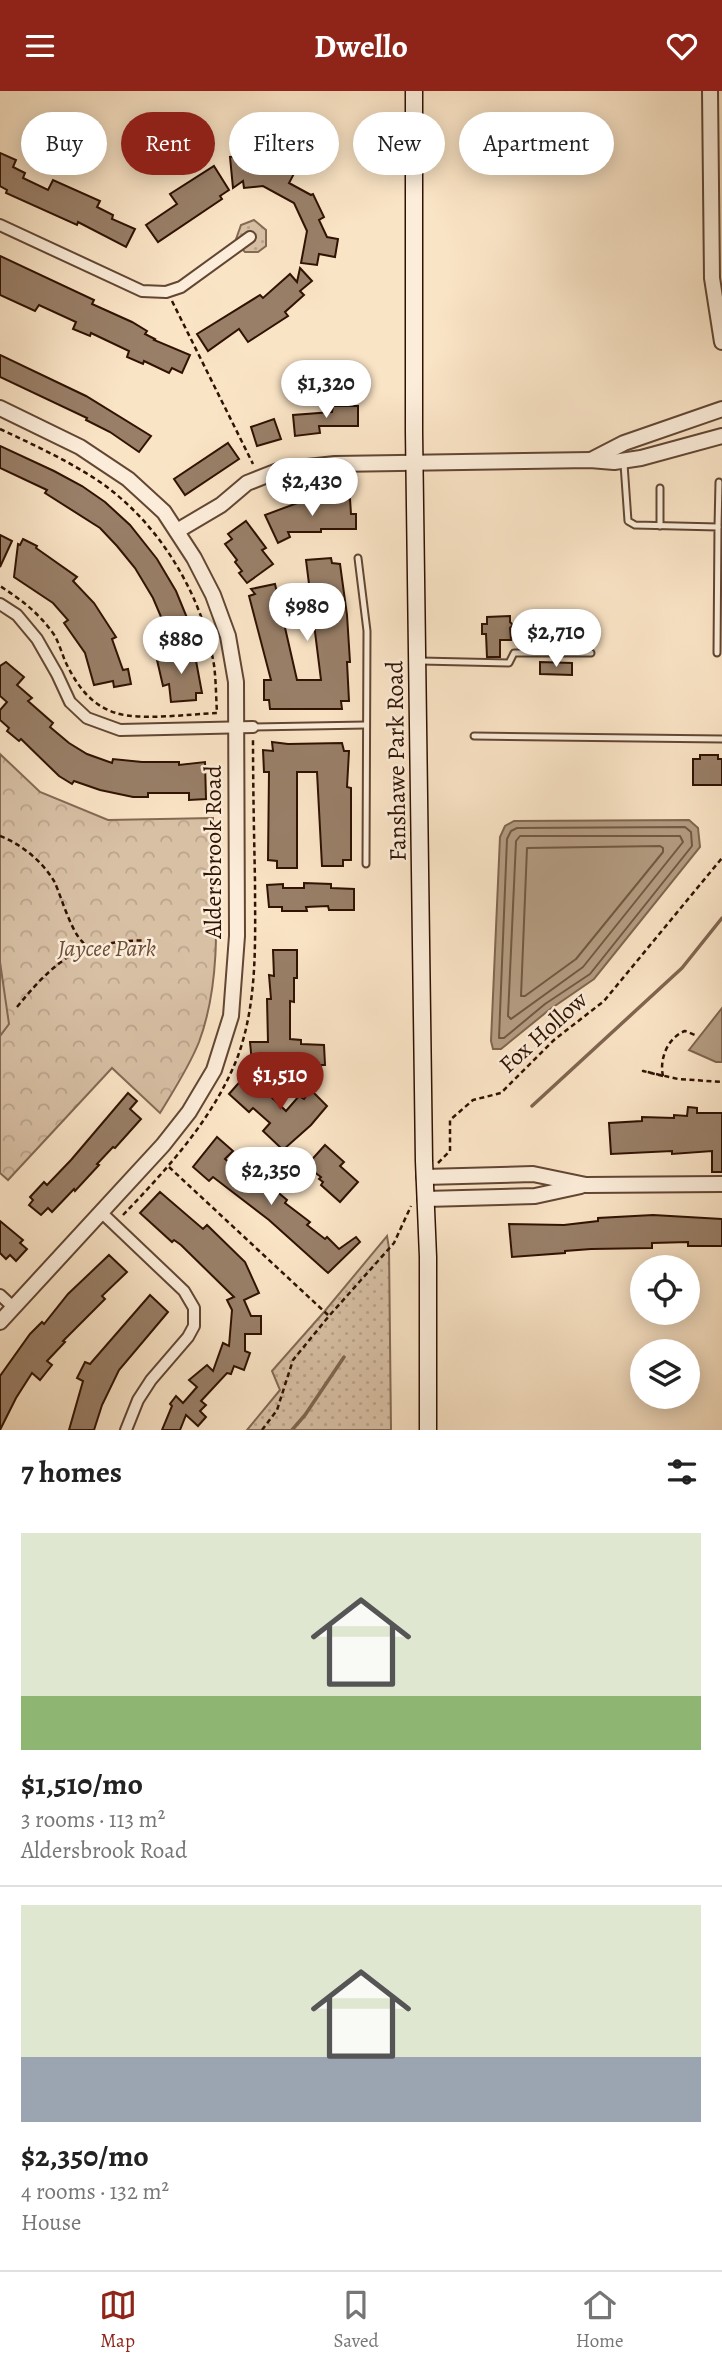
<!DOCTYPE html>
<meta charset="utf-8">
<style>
:root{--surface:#fff;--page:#f6f6f6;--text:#222;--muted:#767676;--line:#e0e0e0;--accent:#8f2418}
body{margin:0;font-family:Alegreya,serif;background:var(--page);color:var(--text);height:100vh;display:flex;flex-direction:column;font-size:26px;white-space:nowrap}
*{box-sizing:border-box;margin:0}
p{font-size:23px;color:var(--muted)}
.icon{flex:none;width:38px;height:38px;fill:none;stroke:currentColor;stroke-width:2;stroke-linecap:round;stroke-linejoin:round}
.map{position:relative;height:1339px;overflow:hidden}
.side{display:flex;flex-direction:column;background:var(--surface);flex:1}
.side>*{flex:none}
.top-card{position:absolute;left:21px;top:21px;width:681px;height:63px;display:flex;gap:14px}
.tools{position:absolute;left:630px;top:1164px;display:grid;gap:14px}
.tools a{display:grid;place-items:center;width:70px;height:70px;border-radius:50%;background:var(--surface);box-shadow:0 4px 18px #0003;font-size:35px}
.price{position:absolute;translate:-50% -60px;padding:0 16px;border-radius:24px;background:#fff;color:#222;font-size:23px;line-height:46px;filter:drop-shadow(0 2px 4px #0008)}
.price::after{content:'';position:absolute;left:50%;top:42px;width:21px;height:16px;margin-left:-10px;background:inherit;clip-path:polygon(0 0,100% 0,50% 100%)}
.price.active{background:var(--accent);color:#fff}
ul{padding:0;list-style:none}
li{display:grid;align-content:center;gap:14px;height:371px;padding:0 21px}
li+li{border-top:2px solid var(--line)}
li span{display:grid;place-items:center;height:217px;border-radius:0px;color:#555}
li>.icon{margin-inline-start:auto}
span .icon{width:126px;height:126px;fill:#fffc;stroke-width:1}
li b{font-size:30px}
h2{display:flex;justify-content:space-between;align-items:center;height:84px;padding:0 21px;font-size:30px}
.chip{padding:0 24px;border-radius:32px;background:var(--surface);box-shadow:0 4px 18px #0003;font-size:24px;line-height:63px}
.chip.active{background:var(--accent);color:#fff}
header{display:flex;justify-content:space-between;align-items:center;height:91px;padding:0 21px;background:var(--accent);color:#fff;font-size:32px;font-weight:700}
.tabs{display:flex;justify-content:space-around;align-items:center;height:98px;border-top:2px solid var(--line);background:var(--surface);font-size:19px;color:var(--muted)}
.tabs a{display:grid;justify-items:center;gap:4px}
.tabs .active{color:var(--accent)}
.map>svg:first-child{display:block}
.grass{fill:url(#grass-dots);stroke:#846954;stroke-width:2}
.forest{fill:url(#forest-crowns);stroke:#846954;stroke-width:2}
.pitch{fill:#d8c0a5;stroke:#846954;stroke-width:2}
.water{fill:#b59d83;stroke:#80654f;stroke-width:2}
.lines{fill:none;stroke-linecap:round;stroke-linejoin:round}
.shore{stroke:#725842;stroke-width:2}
.stream{stroke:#80654f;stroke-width:3.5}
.building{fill:#997f68;stroke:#301202;stroke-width:2}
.service-casing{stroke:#624633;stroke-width:9}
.minor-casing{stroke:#624633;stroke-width:14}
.tertiary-casing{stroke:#624633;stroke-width:18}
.secondary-casing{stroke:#301202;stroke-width:19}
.path{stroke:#301202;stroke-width:2.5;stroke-dasharray:5 3.5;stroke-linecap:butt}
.service{stroke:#fcedda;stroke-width:5}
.minor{stroke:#fcedda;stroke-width:10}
.tertiary{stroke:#fcedda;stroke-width:14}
.secondary{stroke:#fcedda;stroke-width:16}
.labels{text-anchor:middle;stroke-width:5;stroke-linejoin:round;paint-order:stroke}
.street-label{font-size:24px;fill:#301202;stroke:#fcedda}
.park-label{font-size:24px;font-style:italic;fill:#6b4f3b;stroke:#fcedda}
</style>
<header><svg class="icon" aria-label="menu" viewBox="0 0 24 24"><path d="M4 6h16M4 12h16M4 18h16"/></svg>Dwello<svg class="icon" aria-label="heart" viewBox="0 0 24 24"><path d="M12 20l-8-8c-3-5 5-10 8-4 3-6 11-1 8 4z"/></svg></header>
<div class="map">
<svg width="722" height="1339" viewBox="0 0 722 1339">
<defs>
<pattern id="grass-dots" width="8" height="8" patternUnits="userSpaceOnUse" patternTransform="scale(1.75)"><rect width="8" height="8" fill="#d8c0a5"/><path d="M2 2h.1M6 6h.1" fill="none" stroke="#baa48c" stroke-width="1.8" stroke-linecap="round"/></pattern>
<pattern id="forest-crowns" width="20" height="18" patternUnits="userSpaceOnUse" patternTransform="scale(1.75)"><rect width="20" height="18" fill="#d8c0a5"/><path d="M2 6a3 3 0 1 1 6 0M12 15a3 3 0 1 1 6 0" fill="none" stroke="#baa48c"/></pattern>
</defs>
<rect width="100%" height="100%" fill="#fae4c6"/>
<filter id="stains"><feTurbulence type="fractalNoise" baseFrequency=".00286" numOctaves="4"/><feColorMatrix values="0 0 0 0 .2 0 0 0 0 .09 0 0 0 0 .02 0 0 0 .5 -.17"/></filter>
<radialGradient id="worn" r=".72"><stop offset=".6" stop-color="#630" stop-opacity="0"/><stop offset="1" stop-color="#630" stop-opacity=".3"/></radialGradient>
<g class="grass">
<path d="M254,129L266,139V155L258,161H245L235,151L241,134Z"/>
<path d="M387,1145L389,1157L391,1339H247L280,1299L272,1280L324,1221Z"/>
</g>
<path class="forest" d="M0,663L40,701L108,729L213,727C214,800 225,881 199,951C189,976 174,999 160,1022L112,977L8,1089L0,1082Z"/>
<path class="pitch" d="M0,871L9,933L0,945Z"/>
<g class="water">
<path d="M689,729L698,737L700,756L594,888L549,919L501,958H493L491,950L500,746L505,735L514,730Z"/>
<path d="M722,917V971H716L689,959Z"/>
</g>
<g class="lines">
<g class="shore">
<path d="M685,736L691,741L692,755L590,883L545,913L504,947H499L507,748L511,740L517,737Z"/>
<path d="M520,745H680L683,751L583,876L511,928L508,925L516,750Z"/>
<path d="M660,755L663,757V761L576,868L525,905H521L527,757Z"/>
</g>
<g class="stream">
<path d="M532,1015L682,877L722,827"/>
<path d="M292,1339L305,1324L344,1266"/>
</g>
</g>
<g class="building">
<path d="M0,62L16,69L13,76L25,82L23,87L48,99L53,89L100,110L97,116L113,124L112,128L135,138L126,156L78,131L77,134L6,102L7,99L0,95Z"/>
<path d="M248,64L249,81L276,78L281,68L297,77L289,92L311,104L313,103L324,126L319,129L327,146L338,148L335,166L319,163L317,174L301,172L307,140L294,112L263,95L244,97L243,90L233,97L230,66Z"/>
<path d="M214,75L229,99L220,105L222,108L158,151L146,134L177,113L170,103Z"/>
<path d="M0,165L94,209L92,213L132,231L147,240L145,243L155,248L154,249L190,264L182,282L172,277L169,282L144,270L143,273L127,266L129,260L91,242L90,245L73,238L76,231L39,214L35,220L0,204Z"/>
<path d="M300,177L312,190L300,200L304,204L285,221L288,225L248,251L239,238L208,260L197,243L260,204L263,207L290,183L297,191Z"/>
<path d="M0,264L86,305L151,345L139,361L110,341L86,329L87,327L0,286Z"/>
<path d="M333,315H358V335H319L320,342L295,345L293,324L332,321Z"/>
<path d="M274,328L281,348L257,355L251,336Z"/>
<path d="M228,352L239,368L185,404L174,388Z"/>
<path d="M0,355L54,380L82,395L105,411L130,434L157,468L176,500L192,539L170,547L153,507L135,477L117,455L100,437L45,402L47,399L0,377Z"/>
<path d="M350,408L351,423H356V438H321V441H288L290,446L278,452L265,424L300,411Z"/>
<path d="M246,430L266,457L262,459L273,473L247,492L239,482L242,480L235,471L237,469L225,453L232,448L228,443Z"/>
<path d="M0,444L12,450L0,476Z"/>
<path d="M23,448L37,455L36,457L77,486L73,490L94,512L116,546L112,548L123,579L128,578L131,593L114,596L113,590L94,594L85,562L64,532L68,529L53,512L14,486L18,453L20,454Z"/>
<path d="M331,467L332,472L340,473L347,524L350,571H347L349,610H341L342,618H270L269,609H264V589H271L249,505L255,503L251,498L275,493L297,589H321L306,469Z"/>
<path d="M510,525V531L513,534L510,537L511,549H500V566H487L486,543H482V533H487V526Z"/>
<path d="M194,559L202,602H196V609L171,611L169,593L163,595L157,569Z"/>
<path d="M6,571L24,586L17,594L32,607L28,610L53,632L50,636L69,652L87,663L112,672L113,668L142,671H179V674L205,671L206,708L189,709V702H148V706H133L100,699L74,690L72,693L59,685L21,648L19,650L7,640L9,637L0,629V619L7,611L0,605V575Z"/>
<path d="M540,571L572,572V584L540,583Z"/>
<path d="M272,651L288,653L342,652L344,660H349L347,696L351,697V769H343V775H322L317,681H297V777H277V770L268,769L269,681H264L263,659L273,660Z"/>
<path d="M700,664H718V668H722V694H693V668H700Z"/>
<path d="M304,792L331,793V797L354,798V819H329L328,815L306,816L307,820H282V816H269L267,794L283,793V797H304Z"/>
<path d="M273,859H297V887H294V911L290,910V948L301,949V953L324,954L325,974H298L299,969L277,968L278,972H252L250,951H268L267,908H271L269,884L274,885Z"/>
<path d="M244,986L260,1003L265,1000L286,1020L299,1005L304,1008L311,999L327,1015L311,1034L283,1059L263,1040L270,1032L253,1017L249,1021L229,1003Z"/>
<path d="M128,1002L137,1010L130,1018L141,1028L115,1057L113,1056L97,1073L99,1074L75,1100L74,1098L52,1121L48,1117L41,1124L29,1114L33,1109L30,1106L44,1091L47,1094L71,1069Z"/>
<path d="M688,1016L697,1017V1022H722V1081H712V1060L672,1063V1060L611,1063L609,1032L642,1030V1026L674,1027V1024L687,1025Z"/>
<path d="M217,1046L233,1060L225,1068L253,1091L257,1087L266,1095L268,1093L287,1109L285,1112L310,1131L307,1134L325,1148L327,1146L339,1158L356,1146L360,1151L328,1182L269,1129L213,1086L209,1090L193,1076Z"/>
<path d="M325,1054L344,1071L340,1075L358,1091L340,1111L321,1094L323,1091L319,1088L321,1086L306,1075Z"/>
<path d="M160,1101L203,1138L207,1134L245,1171L259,1202L244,1209L251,1225H261V1243H245V1260L250,1262L244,1279L234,1275L231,1283L227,1282L201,1310L206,1314L200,1320L206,1326L198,1335L186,1324L180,1339H162L172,1315L170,1313L176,1305L183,1312L197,1296L189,1289L207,1274L213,1280L223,1252L229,1255L232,1219L227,1209L234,1206L181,1154L174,1149L172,1151L140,1122Z"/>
<path d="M653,1124L722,1128V1155H688V1151L652,1152V1157L591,1158L565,1160V1162L512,1166L509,1133L564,1134L598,1130V1127Z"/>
<path d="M0,1130L23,1149L20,1152L27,1158L16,1170L10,1164L6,1168L0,1162Z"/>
<path d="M109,1164L127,1181L102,1205L105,1208L63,1250L65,1251L47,1270L52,1274L40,1289L32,1282L16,1307L0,1339V1285L30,1243L42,1231L44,1233L68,1203Z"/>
<path d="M150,1204L168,1221L119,1279L102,1314L94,1339H69L83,1290L77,1287L85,1271L90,1273Z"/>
</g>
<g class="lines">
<defs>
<g id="service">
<path d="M624,373L628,430L635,434L718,436L717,562"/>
<path d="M660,435V397"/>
<path d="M718,436L719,391"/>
<path d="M358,467L367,540L366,773"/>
<path d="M421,570L509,572L514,562H591"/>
<path d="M253,636L366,634"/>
<path d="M474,645L722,648"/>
</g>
<g id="minor">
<path d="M0,134L142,200L166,201L181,196L250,146"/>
<path d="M0,513L17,524L37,548L57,583L70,611L87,627L120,639L253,636"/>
<path d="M102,1122L184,1200L194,1217V1235L188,1246L151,1289L138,1309L126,1339"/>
<path d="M0,1204L13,1216"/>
</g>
<g id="tertiary">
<path d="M710,0L712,187L722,251"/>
<path d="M0,317L80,356L128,388L164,421L194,467L213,504L228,545L236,591L237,845L231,925L214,979L189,1021L163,1054L0,1231"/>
<path d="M591,369L624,352L722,318"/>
<path d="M177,440L221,414L247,392L280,379L335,373L590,369L614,371L641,367L722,345"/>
<path d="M424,1086L533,1083L586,1094L722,1093"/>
<path d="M425,1108L535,1105L581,1095"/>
</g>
<path id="secondary" d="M414,0V341L424,1070L428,1166V1339"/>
</defs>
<use href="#service" class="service-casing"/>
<use href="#minor" class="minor-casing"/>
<use href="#tertiary" class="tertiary-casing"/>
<use href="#secondary" class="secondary-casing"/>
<g class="path">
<path d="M172,210L253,373"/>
<path d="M0,338C34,354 69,370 100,391C159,432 202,503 214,574C216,589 216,606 217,622C190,623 140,630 116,622C90,614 76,593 65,570C62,562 59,553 55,545C40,523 22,509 0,495"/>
<path d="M0,745C21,753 42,770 54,790C62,806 73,851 90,856C96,858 99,856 105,854C119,849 135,850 149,849"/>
<path d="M17,916C39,889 55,872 86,855"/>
<path d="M663,985L643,980L678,988L722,991"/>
<path d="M663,985C659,968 668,946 685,940L695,944"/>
<path d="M438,1072L450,1060V1029L473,1009L501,1002L554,949L604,910L722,767"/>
<path d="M169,1076L328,1224"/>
<path d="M123,1124C168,1077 214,1027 238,965C258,909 255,849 255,790C254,742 253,694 253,646"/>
<path d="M262,1339L277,1319L293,1269L329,1225L394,1152L411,1115"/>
</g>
<use href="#service" class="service"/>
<use href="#minor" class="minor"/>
<use href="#tertiary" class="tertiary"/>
<use href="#secondary" class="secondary"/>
</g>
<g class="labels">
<g class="street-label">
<text transform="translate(396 670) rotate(-91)" y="8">Fanshawe Park Road</text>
<text transform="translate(213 761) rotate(-90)" y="8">Aldersbrook Road</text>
<text transform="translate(543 941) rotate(-42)" y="8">Fox Hollow</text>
</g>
<g class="park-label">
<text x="107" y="865">Jaycee Park</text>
</g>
</g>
<rect width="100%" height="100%" filter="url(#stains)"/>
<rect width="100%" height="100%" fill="url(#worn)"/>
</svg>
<div class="tools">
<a><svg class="icon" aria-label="locate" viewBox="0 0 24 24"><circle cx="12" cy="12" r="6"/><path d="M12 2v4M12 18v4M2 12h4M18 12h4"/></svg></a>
<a><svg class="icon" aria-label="layers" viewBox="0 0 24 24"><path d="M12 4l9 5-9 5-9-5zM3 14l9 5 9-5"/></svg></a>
</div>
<b class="price" style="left:326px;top:329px">$1,320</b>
<b class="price" style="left:312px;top:427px">$2,430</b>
<b class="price" style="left:307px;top:552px">$980</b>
<b class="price" style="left:556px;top:578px">$2,710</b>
<b class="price" style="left:181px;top:585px">$880</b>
<b class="price active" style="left:280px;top:1021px">$1,510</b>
<b class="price" style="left:271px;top:1116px">$2,350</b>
<div class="top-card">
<a class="chip">Buy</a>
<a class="chip active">Rent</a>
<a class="chip">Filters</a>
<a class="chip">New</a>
<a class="chip">Apartment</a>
</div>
</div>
<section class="side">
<h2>7 homes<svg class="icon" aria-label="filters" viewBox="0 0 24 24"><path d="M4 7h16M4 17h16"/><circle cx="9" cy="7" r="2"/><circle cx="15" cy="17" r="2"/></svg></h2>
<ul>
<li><span style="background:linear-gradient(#dfe7d0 75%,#8fb573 0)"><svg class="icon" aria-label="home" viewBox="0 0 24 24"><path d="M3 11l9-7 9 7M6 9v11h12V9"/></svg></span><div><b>$1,510/mo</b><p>3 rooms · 113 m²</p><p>Aldersbrook Road</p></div></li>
<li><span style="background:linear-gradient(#dfe7d0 70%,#9aa5b1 0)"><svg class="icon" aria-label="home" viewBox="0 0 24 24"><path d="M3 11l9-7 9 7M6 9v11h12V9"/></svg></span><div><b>$2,350/mo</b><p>4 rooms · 132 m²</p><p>House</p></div></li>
</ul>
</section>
<nav class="tabs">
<a class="active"><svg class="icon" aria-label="map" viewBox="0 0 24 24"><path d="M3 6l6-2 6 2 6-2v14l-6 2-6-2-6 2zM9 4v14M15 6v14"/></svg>Map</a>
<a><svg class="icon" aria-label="saved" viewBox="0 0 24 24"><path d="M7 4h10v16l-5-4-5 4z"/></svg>Saved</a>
<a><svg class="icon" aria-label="home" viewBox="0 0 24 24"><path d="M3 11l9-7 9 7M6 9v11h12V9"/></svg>Home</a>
</nav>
